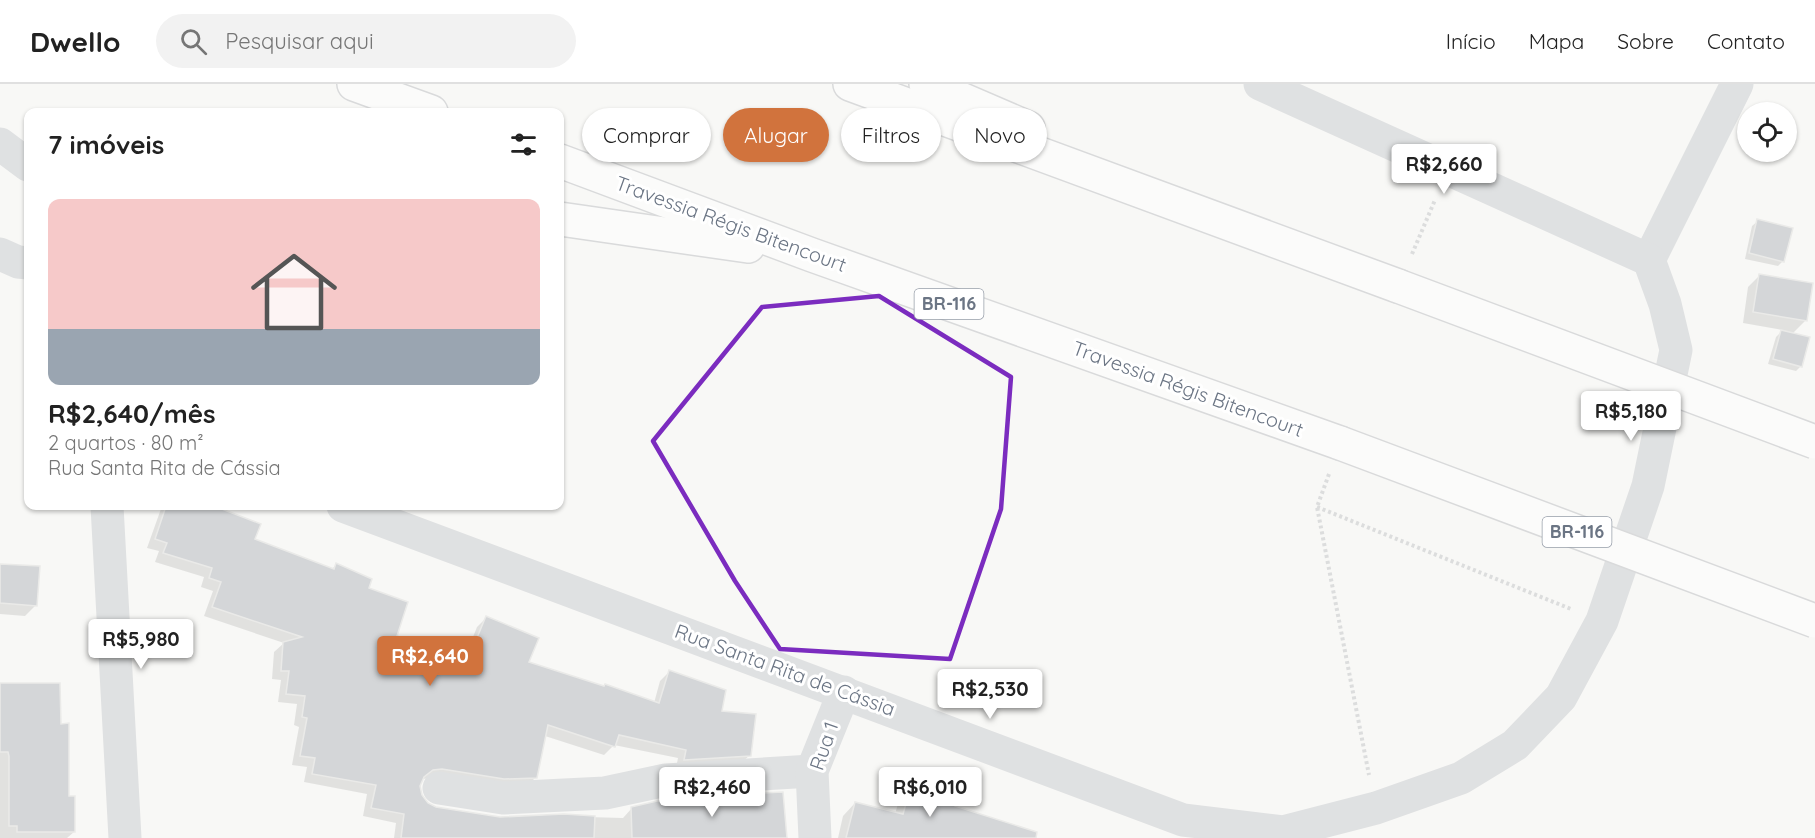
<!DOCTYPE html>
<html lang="pt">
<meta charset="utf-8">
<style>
:root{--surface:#fff;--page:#f2f2f2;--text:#222;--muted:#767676;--line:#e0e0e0;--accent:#d1733d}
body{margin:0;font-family:Quicksand,sans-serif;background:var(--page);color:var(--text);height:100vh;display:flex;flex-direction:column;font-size:22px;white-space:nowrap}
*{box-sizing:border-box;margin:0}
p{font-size:20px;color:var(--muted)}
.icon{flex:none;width:33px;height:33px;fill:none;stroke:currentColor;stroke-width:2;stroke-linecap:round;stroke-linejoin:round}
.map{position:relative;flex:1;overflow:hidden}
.details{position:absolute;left:24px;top:24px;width:540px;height:402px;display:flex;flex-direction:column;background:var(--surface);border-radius:12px;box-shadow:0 2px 4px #0004}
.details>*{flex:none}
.hud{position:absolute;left:582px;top:24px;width:570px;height:54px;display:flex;gap:12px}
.fabs{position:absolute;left:1737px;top:18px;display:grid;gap:12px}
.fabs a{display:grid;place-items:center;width:60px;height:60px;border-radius:50%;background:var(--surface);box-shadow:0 2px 4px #0004;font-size:30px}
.price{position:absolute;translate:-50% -51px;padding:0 14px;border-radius:6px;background:#fff;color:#222;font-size:20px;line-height:39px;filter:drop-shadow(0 2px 3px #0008)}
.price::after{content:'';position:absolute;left:50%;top:36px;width:18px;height:14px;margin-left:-9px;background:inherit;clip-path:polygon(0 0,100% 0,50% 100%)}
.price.selected{background:var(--accent);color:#fff}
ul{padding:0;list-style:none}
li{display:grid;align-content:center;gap:12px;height:318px;padding:0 24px}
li+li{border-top:2px solid var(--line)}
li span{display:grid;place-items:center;height:186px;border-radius:12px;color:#555}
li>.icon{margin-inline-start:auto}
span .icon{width:108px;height:108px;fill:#fffc;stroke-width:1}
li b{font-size:26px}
h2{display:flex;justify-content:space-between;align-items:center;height:72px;padding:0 24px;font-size:26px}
.pill{padding:0 21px;border-radius:27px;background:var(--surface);box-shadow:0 2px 4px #0004;font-size:21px;line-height:54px}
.pill.selected{background:var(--accent);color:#fff}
header{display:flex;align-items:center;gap:36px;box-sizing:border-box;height:84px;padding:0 30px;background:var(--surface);border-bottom:2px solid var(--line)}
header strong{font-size:28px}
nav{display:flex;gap:33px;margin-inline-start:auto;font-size:21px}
.search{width:420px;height:54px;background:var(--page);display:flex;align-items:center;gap:15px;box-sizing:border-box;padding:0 21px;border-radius:33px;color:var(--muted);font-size:22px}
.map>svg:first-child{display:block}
.shadow{fill:#0003}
.building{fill:#a8adb4;stroke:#dadad8;stroke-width:1.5}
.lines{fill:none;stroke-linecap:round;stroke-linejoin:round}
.highway-casing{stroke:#b4b6ba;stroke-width:36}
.path{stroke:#babcbf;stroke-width:4;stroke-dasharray:3 3;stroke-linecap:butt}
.minor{stroke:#c2c5c9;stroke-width:33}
.highway{stroke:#fff;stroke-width:33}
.highway-bridge-casing{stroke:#b4b6ba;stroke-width:36;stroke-linecap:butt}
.highway-bridge{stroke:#fff;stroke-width:33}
.marked{fill:none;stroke:#7b2cbf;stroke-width:4.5;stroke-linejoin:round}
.labels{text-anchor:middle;stroke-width:6;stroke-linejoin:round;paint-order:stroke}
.shield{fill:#fff;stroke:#979ea9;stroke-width:1.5}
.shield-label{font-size:18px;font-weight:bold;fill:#6b7584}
.street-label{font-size:20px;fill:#6b7584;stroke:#fff}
</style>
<header>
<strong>Dwello</strong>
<div class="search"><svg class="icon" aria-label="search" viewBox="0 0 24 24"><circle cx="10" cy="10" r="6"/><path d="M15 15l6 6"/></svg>Pesquisar aqui</div>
<nav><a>Início</a><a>Mapa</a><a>Sobre</a><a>Contato</a></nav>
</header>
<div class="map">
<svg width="1815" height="754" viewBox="0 0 1815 754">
<rect width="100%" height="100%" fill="#f8f8f6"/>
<g class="shadow">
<path d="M1758,137L1783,177L1778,182L1745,175L1752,142Z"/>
<path d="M1759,192L1805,237L1792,250L1801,282L1796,287L1768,280L1776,253L1783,246L1743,239L1748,203Z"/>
<path d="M162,422H210L259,441L253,455L332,485L336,481L367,505L395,553L465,573L477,543L486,534L527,579L654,619L660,597L669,588L720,629L750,671L740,680L676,684L678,674L614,661L604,671L545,652L536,693L527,702L432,694L422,695L419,700L420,711L426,719L436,724L500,734L552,732L623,734L632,724L737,716L741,712L781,709L785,754H394L396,739L363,732L367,710L304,698L307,683L292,681L299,643L294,641L297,620L278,618L281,596L272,595L274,568L284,559L204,532L213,507L201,503L204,493L155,478L159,467L147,464Z"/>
<path d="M0,481L36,521L25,532L0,530Z"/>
<path d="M0,601L59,641L67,713L74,748L67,754H0Z"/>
<path d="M915,690L954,723L1009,754H838L843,732L855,719L895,730L903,703Z"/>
</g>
<g class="building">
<path d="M1757,135L1793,144L1784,178L1749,169Z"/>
<path d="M1759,190L1813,199L1807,237L1753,228Z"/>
<path d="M1781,246L1810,253L1802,283L1773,275Z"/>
<path d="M166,422H214L261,440L255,455L334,485L336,479L372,495L369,504L408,518L397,552L469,573L486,532L539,554L529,578L604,602L605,600L659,619L669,586L726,606L722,627L756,630L751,672L684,676L686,666L619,651L615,663L548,641L537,694L504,695L442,685L433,686L424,693L420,702L422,711L428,719L436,723L500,733L564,730L595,732L594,754H401L404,730L371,724L376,701L312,690L315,674L300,672L307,634L302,633L305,612L286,610L289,587H281L283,558L302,553L212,523L221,498L209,494L212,484L163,469L167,459L155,455Z"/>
<path d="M0,480L40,482L37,522L0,519Z"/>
<path d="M0,599H60L61,640L69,639V712H75V748H17V742H9V672L8,668H0Z"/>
<path d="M915,689L959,706L955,722L1037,748L1036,754H846L855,718L903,730Z"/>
<path d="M783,708L787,754H632L631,723L657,717L751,714L740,710Z"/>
</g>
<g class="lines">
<defs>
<g id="highway">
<path d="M354,0L431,28"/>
<path d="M850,0L1398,202"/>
<path d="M926,0L1028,44"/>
<path d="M560,77L812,171L1340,359"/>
<path d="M560,135L748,162"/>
</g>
</defs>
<use href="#highway" class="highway-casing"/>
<g class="path">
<path d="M1412,170L1435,116"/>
<path d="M1329,390L1317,423L1369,691"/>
<path d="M1317,423L1571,525"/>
</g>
<g class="minor">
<path d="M0,60L28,81"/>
<path d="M0,170L18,178L28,179"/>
<path d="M1649,176L1737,0"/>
<path d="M107,422L125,754"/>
<path d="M343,422L1183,736L1283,748L1376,724L1461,694L1515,661L1561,613L1602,537L1648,402L1676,266L1665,220L1649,176L1260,0"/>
<path d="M439,704L503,714L605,709L666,696L812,687"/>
<path d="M815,754L812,687L844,608"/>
</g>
<use href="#highway" class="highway"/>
<defs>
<g id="highway-bridge">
<path d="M1398,202L1815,358"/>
<path d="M1340,359L1815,537"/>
</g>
</defs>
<use href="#highway-bridge" class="highway-bridge-casing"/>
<use href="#highway-bridge" class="highway-bridge"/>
</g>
<path d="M0 0H1815V754H0ZM879,212L1011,293L1001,425L950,575L780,565L735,497L653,357L762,223Z" fill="#f8f8f6" fill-opacity=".55" fill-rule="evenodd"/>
<path class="marked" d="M879,212L1011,293L1001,425L950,575L780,565L735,497L653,357L762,223Z"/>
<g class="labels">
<g class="shield">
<rect x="914.5" y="205" width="69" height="30" rx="4.5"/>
<rect x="1542.5" y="433" width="69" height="30" rx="4.5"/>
</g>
<g class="shield-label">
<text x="949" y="226">BR-116</text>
<text x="1577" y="454">BR-116</text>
</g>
<g class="street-label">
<text transform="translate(731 140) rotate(20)" y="7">Travessia Régis Bitencourt</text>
<text transform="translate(1188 305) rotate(20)" y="7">Travessia Régis Bitencourt</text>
<text transform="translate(785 586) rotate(20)" y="7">Rua Santa Rita de Cássia</text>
<text transform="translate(824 662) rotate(-71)" y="7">Rua 1</text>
</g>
</g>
</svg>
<div class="fabs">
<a><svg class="icon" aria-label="locate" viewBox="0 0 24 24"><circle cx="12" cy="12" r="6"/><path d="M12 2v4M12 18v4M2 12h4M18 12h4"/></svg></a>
</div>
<b class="price" style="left:1444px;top:111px">R$2,660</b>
<b class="price" style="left:1631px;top:358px">R$5,180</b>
<b class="price" style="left:141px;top:586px">R$5,980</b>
<b class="price selected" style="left:430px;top:603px">R$2,640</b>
<b class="price" style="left:990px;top:636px">R$2,530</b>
<b class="price" style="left:712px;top:734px">R$2,460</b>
<b class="price" style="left:930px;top:734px">R$6,010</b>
<div class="hud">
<a class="pill">Comprar</a>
<a class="pill selected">Alugar</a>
<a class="pill">Filtros</a>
<a class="pill">Novo</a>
</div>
<section class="details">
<h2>7 imóveis<svg class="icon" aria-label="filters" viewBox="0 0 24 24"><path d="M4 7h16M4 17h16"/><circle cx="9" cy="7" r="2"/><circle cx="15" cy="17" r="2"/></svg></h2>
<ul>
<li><span style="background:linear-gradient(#f6c9c9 70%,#9aa5b1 0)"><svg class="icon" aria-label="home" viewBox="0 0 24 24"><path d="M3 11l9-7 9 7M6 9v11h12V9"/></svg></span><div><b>R$2,640/mês</b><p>2 quartos · 80 m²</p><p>Rua Santa Rita de Cássia</p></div></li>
</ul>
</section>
</div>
